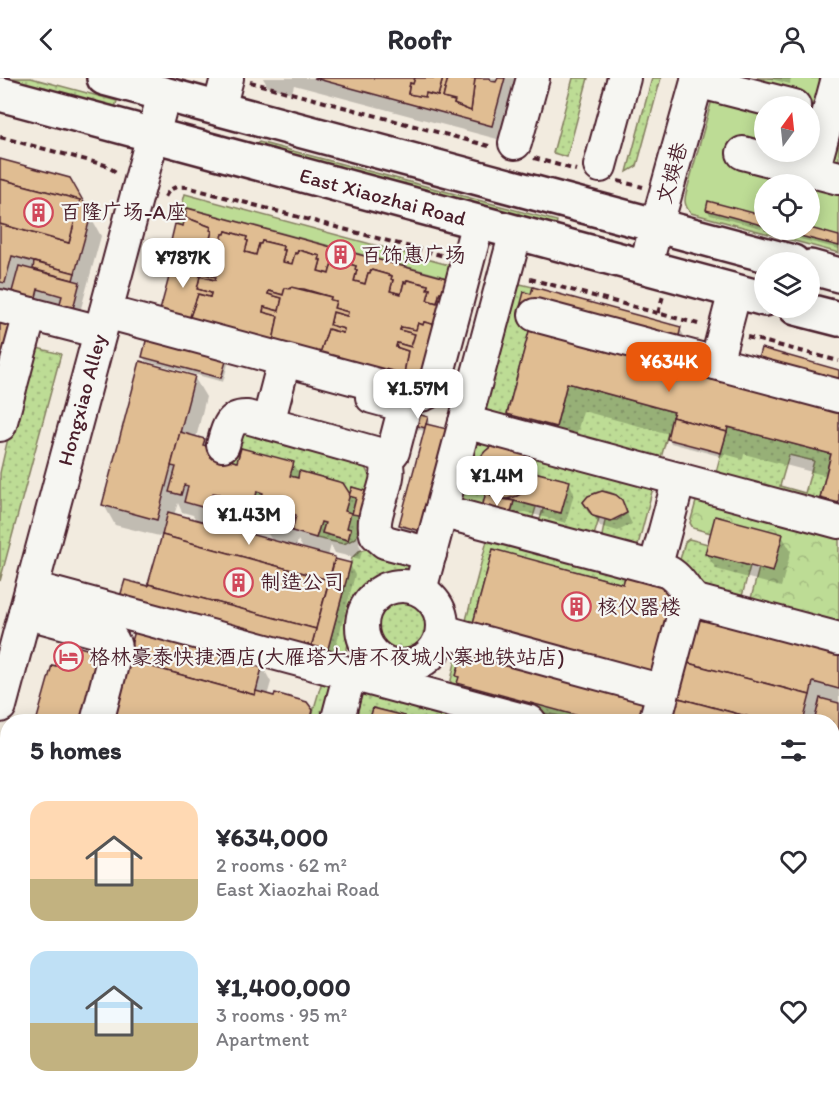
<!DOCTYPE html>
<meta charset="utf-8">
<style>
:root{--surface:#fff;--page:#f2f2f3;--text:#2b2b33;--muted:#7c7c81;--accent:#ea580c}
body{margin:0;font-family:Itim,"LXGW WenKai TC",sans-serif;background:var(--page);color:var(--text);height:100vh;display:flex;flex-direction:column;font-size:22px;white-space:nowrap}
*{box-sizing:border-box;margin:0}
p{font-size:20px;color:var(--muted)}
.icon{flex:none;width:33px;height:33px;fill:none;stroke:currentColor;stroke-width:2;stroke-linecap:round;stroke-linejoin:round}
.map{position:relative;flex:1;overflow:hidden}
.drawer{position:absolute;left:0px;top:636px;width:840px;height:384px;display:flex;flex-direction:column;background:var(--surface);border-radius:24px 24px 0 0;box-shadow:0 3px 15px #0003}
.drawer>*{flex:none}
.needle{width:39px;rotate:15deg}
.fabs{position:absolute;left:754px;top:18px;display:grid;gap:12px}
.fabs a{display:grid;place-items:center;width:66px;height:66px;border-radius:50%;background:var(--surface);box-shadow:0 3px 15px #0003;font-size:30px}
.price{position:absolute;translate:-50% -51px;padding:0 14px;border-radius:12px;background:#fff;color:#222;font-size:20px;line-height:39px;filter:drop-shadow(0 2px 3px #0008)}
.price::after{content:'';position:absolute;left:50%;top:36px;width:18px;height:14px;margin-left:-9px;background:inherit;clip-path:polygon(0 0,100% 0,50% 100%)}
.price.current{background:var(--accent);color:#fff}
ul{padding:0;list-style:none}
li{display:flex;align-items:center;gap:18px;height:150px;padding:0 30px}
li span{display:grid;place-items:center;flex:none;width:168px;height:120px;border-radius:18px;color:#555}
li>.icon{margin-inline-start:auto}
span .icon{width:72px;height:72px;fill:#fffc;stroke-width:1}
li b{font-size:26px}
h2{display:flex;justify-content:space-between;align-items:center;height:72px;padding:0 30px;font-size:26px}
header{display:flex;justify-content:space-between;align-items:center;height:78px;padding:0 30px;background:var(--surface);font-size:27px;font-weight:800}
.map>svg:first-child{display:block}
.grass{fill:url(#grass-dots);stroke:#847e60;stroke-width:1.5;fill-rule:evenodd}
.forest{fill:url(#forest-crowns);stroke:#847e60;stroke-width:1.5}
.park{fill:#bddc95;stroke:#847e60;stroke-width:1.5;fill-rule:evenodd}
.shadow{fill:#0003;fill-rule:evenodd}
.building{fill:#e0bd92;stroke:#4a1f2b;stroke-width:1.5}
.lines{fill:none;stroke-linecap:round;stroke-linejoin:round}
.minor-casing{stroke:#4a1f2b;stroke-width:36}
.major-casing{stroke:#4a1f2b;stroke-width:38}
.path{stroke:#4a1f2b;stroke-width:4;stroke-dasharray:6 4.5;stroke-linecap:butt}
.minor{stroke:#f6f6f2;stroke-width:32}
.major{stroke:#f6f6f2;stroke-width:33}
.labels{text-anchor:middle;stroke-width:4.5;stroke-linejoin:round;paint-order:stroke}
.street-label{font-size:21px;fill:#4a1f2b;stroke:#f6f6f2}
.poi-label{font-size:21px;fill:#4a1f2b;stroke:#f6f6f2;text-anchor:start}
</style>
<header><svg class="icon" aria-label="back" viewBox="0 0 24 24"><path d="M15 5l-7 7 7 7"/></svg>Roofr<svg class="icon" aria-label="person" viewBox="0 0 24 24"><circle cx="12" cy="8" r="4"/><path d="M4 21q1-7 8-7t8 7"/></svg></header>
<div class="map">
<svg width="839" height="1020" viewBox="0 0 839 1020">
<defs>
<pattern id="grass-dots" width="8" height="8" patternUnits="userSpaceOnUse" patternTransform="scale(1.5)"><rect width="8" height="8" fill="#bddc95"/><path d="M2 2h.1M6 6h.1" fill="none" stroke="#a4bc81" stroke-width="1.8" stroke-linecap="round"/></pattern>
<pattern id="forest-crowns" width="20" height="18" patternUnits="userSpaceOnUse" patternTransform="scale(1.5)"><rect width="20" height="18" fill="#bddc95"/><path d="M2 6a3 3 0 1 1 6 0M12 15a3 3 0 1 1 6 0" fill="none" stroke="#a4bc81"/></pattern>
</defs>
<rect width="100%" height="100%" fill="#f2ebdf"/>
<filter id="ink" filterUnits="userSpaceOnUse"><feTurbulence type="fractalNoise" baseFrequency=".0167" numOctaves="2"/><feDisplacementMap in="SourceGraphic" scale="12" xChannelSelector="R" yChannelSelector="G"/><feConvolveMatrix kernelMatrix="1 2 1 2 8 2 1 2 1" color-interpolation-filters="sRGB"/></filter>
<g filter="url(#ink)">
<g class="grass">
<path d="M0,0H31L117,23L114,33L0,3Z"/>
<path d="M573,0H588L567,79L553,75Z"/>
<path d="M652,0H661L637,88L627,94Z"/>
<path d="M259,64L557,143L554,157L254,68Z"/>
<path d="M516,205L533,209L531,216L524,214L535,233L507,335L524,340L522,348L483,336Z"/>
<path d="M29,268L61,276L0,503V395Z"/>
<path d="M567,305L674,334L660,383L535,353L537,344L556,349Z"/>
<path d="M728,349L831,376L820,419L838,424L836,432L715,398ZM789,377L814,383L805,415L780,408Z"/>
<path d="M238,351L363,385L371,402L369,414L352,409L350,416L342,405L300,393L298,400L290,398L241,370L237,384L229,382Z"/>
<path d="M482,357L498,362L499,360L651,401L654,406L637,471C628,481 614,473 602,470L600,467L605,443L617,442L627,435C622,412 599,406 583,424L589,434L599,441L592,464L590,466L540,453L538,449L543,431L561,435L569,403L534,394C529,339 451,371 486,414L481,434L509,442L514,423L536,429L530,449H526L455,431L473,366L476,360Z"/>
<path d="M257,413L263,415L260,427L264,428L263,435L258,434L257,437L262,439L260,444L241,439L242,433L247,435L248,431L243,430L245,423L255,422Z"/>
<path d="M349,418L356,420L352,435L363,438L356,460L344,466L316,460L321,444L325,445L322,455L348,462L351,451L347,450L345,433Z"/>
<path d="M495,455L673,503L682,516V523L661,600L656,604L648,602L581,582V574L658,594L679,514L625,499L623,506L493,472L473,545L515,556L514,561L509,565L468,553L465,546L488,459Z"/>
<path d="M689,461L708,466L706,476L750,488L740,526L703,520L679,485L685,464Z"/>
<path d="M366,471L415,484L413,502C356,501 356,538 344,582L326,578L352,480L359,473Z"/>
<circle cx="402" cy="548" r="28"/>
<path d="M458,571L466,574L464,581L461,580L456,598L601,643H587L538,634L450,607Z"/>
<path d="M322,603H336L330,643L310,644Z"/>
<path d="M354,605L450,626L445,643H425L411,640L409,643H404L405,638L373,630L369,643L344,644Z"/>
<path d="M7,967L8,1012L49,1013L71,1020H10L1,992Z"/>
<path d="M261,1013V1012L319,1013L318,1020H259Z"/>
<path d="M595,1013V1012L647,1013L645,1020H594Z"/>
</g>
<g class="forest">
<path d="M697,420L839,451V556L749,528L759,490L773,494L711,455L693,450L690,445Z"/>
<path d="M0,780L8,782L7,923L0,951Z"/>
</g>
<g class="park">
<path d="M718,0H839V175L691,135C682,126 685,119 688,108ZM765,28H810V74H765ZM765,106H810V152H765Z"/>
<path d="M185,116L471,193L467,205L188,130L183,148L177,146Z"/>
</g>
<g class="shadow">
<path d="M263,0H517L501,62L294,7L292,15L268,9Z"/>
<path d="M767,0H791L790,6Z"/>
<path d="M0,83L69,101L101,158L75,252L61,225L43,221L39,237L0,220Z"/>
<path d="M708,132L765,140V151L710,137Z"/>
<path d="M765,152H809L839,159V171Z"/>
<path d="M172,163L456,204L464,219L233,277Z"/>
<path d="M533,244L680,251L689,266L839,329V448L821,419L827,398L744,376L743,381L724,376L723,379L671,365L668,361L669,356L583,333L571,376L525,364L508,336Z"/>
<path d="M143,279L226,282L228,286L223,304L146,283Z"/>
<path d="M194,299L206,319L196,360L204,362L209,370L230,376L235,385L293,386L300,398L342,406L350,420L353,411L365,442L359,441L357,449L361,456L359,466L362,472L360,481L335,475L331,467L328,478L334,480L336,483L350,487L355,497L331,587L149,510L163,459L115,447L104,427ZM178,425L182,434L193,437L197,443L174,437ZM222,441L228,452L220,449ZM256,443L261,444L273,464L252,458L253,453L258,454L255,446ZM298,462L304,472L296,470Z"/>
<path d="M427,340L429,344L428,467L409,462L400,447L425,353L412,350Z"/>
<path d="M500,366L525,374L538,396L569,404L574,415L566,445L525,434L519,435L515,451L490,417L479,396L480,383L483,378L492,369Z"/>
<path d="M621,423L632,446L618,453L600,448L591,434Z"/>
<path d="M782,458L791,473L781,509L716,491L707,476Z"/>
<path d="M689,539L839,579V670L832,669V644H662L669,614L486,565L475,545Z"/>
<path d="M260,584L271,604L267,618L312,633L318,644H112Z"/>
<path d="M458,598L661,644H540L471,625L459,605Z"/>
<path d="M451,628L509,644H447Z"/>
<path d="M832,677L836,678L839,682V727L832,725Z"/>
<path d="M832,790L839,792V892L832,890Z"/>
<path d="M23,1012H75L73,1020H32L26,1019Z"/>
<path d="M157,1012H229L228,1020H155Z"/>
<path d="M289,1012H304L303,1018Z"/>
<path d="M327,1012H448L446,1020H406L383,1014L381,1020L357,1018V1020H325Z"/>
<path d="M471,1012H573L577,1020H474Z"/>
<path d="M648,1012H716L714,1020H646Z"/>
</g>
<g class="building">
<path d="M314,0H415L413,6L410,5L408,16L425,19L426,15L438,18L443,0H448L443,20L455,23L454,26L471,33L475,0H490L491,3L496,4L498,0H505L492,48Z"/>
<path d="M415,0H443L438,18L426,15L425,19L408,16L410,5L413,6Z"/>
<path d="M448,0H475L471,33L454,26L455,23L443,20Z"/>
<path d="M0,81L70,100L91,137L75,195L12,178L5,205L0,204V146L69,165L80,122L0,101Z"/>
<path d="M0,101L80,122L69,165L0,146Z"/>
<path d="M708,123L765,138V148L706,132Z"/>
<path d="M187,130L457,203L443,211L442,215L440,214L437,225L427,222L430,211H427L428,207L407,202L406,205L404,204L401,216L390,213L393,202L391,201L392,198L371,192L370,195H368L365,206L354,203L357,192L355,191L356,188L335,182L334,186L332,185L329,196L318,193L321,182H319L320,178L298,172L297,176L295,175L292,186L282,184L285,172H282L283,168L262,163L261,166H259L256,177L245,174L248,163L246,162L247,159L226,153L225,156H223L220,167L209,164L212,153L210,152L211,149L185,139Z"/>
<path d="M185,139L211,149L210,152L212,153L209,164L220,167L223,156H225L226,153L247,159L246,162L248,163L245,174L256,177L259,166H261L262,163L283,168L282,172H285L282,184L292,186L295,175L297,176L298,172L320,178L319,182H321L318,193L329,196L332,185L334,186L335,182L356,188L355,191L357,192L354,203L365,206L368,195H370L371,192L392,198L391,201L393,202L390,213L401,216L404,204L406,205L407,202L428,207L427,211H430L427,222L437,225L440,214L442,215L443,211L447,210L444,249L424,244L423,247L418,245L416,252L401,249L400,252L415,256L411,269L397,265L396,269L408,273L403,302L318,281L328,251L343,255L344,251L330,247L333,234L347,238L348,234L334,230L336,223L330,222L331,219L304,211L285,210L283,217L269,213L268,216L282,220L279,233L264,229L263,234L278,238L272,269L188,244L198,216L210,219L211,215L197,211L200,198L215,202L216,199L201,195L203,188L198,186V183L175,177L178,165L171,163L175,146L183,148Z"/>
<path d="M810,150L839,158V168L777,152Z"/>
<path d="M175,177L198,183V186L203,188L201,195L216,199L215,202L200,198L197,211L211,215L210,219L198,216L188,244L159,236Z"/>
<path d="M34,184L75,195L73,202L33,191Z"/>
<path d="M19,188L80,204L70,242L56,239L62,218L38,211L34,228L10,221Z"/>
<path d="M291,209L331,219L330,222L336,223L334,230L348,234L347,238L333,234L330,247L344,251L343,255L328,251L318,281L272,269L278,238L263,234L264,229L279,233L282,220L268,216L269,213L283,217L285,210L290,211Z"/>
<path d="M533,209L681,249L676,270L520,229L524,214L531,216Z"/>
<path d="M0,235L13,239L0,309Z"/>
<path d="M532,242L839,328V425L820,420L831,376L728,349L727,354L672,339L674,334L567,305L556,349L507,336Z"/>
<path d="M424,244L444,249L428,309L403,302L408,273L396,269L397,265L411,269L415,256L400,252L401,249L416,252L418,245L423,247Z"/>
<path d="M147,259L227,280L221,300L142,279Z"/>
<path d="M761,270L839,292V314L755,292Z"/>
<path d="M140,283L195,298L157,442L102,427Z"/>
<path d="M411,334L428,339L425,350L408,345Z"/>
<path d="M672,339L727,354L721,375L667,361Z"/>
<path d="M426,346L447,351L420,453L399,447Z"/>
<path d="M180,354L205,361L203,367L231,375L229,382L237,384L241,370L294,384L290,398L298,400L299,393L343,405L350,416L345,433L351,435L347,450L351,451L348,462L322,455L325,445L321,444L316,460L292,453L296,437L289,435L285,451L260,444L262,439L257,437L258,434L263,435L264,428L260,427L263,415L257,413L255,423L250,421L249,424L245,423L243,430L248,431L247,435L242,433L241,439L215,432L220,416L213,415L209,431L184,424L188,408L184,407L181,417L169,414L176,389L171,388Z"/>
<circle cx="505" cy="393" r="28"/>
<path d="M534,394L570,403L561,435L507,421L517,418L526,413L532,404Z"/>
<path d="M352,409L369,414L363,438L352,436L356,420L349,418Z"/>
<path d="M602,413L616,417L622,422L627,435L611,443L593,438L583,424L588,418Z"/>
<path d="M486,414L496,420L514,423L509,442L481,434Z"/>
<path d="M168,434L335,479L329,502L162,457Z"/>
<path d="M715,438L783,456L773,494L705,476Z"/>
<path d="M162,457L329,502L316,551L148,506Z"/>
<path d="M493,471L623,506L625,499L679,513L658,595L473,545Z"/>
<path d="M335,481L351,485L326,578L310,573Z"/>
<path d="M125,502L148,508V506L316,551L310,573L119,522Z"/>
<path d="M689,538L839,578V611L813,604L810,617L680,583Z"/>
<path d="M136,549L263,586L255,617L127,582Z"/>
<path d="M62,564L104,576L86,644H36L52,587L56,588Z"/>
<path d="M466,574L651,624L646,644H601L457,605L459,599L456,598L461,580L464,581Z"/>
<path d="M127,582L255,617L256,613L274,618L275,615L307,624L313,632L310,644H111Z"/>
<path d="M680,583L810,617L803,644H768L671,618Z"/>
<path d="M671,618L768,644H661Z"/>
<path d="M820,620L839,625V663L832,661V644H814Z"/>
<path d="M373,630L405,638L404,644H369Z"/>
<path d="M832,789L839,790V855L832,874Z"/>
<path d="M156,1012H214L212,1020H154Z"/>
<path d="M325,1012H351L349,1020H323Z"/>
<path d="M469,1012H567L566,1016L561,1015L560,1020H492L469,1014Z"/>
<path d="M647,1012H700L698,1020H645Z"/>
</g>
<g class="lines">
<defs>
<g id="minor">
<path d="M697,3L794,28"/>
<path d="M219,31L227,0"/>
<path d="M515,65L533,0"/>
<path d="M743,75L839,100"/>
<path d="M600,88L624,0"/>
<path d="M813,93L838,0"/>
<path d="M645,189L698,0"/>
<path d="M0,228L100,254"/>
<path d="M106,234L415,317C424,318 431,314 435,306L478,144"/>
<path d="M535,237L839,318"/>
<path d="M716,285L735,213"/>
<path d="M372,319L405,328L393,374L386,381"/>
<path d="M465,344L839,444"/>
<path d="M268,345L281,295"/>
<path d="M0,347L30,236"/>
<path d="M223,367C227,352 229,338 247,339L382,377C400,396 368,433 376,456L385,464L430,476"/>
<path d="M441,433L666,493C681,500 684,514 696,523L839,561"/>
<path d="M655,490L679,401"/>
<circle cx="402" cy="548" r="40"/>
<path d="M32,510L530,644"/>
<path d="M420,512L516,154"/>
<path d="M25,534L103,555C112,559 116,566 115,575L97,644"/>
<path d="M442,553L663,613"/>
<path d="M0,628L164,16"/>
<path d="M337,644L350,595"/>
<path d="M655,644L689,517"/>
<path d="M835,709L839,710"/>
<path d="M0,774L8,776"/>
<path d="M832,775L839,777"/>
<path d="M832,936L839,938"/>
<path d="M0,972L8,944"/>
<path d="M0,1012L3,1020"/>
<path d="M138,1012L140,1020"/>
<path d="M75,1020L78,1012"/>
<path d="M236,1020L238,1012"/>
<path d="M451,1020L453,1012"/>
<path d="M838,1020L839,1014"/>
</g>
<g id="major">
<path d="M104,0L793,184"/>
<path d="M0,16L765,221"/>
<path d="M810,189L839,197"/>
<path d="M796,230L839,241"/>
</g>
</defs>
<use href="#minor" class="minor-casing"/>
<use href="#major" class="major-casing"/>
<g class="path">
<path d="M250,4L489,68"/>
<path d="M0,59L105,87L116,94"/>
<path d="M534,80L576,92"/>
<path d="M618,103L643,109"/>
<path d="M165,119C170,109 177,108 187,109L444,178"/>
<path d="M530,201L702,247"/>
<path d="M658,235L663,218"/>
<path d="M747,259L839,283"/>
<path d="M0,702L8,674"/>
</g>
<use href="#minor" class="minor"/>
<use href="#major" class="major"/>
</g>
</g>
<defs>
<symbol id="building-ring" viewBox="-11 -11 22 22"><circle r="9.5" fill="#f6f6f2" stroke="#d1495b" stroke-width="1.5"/><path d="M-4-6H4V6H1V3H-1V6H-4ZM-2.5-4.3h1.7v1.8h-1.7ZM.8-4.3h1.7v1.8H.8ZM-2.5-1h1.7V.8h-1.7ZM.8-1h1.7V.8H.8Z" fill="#d1495b"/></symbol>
<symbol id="hotel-ring" viewBox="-11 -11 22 22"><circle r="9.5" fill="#f6f6f2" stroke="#d1495b" stroke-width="1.5"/><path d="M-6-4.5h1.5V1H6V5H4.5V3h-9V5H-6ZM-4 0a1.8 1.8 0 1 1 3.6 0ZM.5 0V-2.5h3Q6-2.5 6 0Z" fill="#d1495b"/></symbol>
</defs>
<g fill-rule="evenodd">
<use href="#building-ring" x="22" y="118" width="33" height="33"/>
<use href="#building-ring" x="324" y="160" width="33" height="33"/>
<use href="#building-ring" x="222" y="488" width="33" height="33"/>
<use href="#building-ring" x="560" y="512" width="33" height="33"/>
<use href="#hotel-ring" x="52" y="562" width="33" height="33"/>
</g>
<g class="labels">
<g class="street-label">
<text transform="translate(672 95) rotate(-74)" y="7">文娱巷</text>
<text transform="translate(383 119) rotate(15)" y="7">East Xiaozhai Road</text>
<text transform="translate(82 322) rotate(-75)" y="7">Hongxiao Alley</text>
</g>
<g class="poi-label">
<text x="60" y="141">百隆广场-A座</text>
<text x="361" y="184">百饰惠广场</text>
<text x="260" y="511">制造公司</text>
<text x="597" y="536">核仪器楼</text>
<text x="89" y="586">格林豪泰快捷酒店(大雁塔大唐不夜城小寨地铁站店)</text>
</g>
</g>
</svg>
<div class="fabs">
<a><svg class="needle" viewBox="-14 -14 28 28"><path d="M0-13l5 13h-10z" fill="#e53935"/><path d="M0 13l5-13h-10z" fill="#7c7c81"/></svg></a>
<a><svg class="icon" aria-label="locate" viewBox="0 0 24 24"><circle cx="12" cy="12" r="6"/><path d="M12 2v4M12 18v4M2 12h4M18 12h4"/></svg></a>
<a><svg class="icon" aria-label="layers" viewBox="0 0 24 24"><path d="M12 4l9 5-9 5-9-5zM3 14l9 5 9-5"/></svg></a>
</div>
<b class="price" style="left:183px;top:211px">¥787K</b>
<b class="price current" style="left:669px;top:315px">¥634K</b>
<b class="price" style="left:418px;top:342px">¥1.57M</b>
<b class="price" style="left:497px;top:429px">¥1.4M</b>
<b class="price" style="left:249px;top:468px">¥1.43M</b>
<section class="drawer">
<h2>5 homes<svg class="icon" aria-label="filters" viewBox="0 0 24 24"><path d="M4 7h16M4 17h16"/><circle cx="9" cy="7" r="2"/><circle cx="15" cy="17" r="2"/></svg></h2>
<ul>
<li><span style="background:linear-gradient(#ffd9b3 65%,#c2b280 0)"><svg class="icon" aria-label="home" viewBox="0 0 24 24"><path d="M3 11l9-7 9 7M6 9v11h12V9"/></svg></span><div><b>¥634,000</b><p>2 rooms · 62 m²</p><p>East Xiaozhai Road</p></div><svg class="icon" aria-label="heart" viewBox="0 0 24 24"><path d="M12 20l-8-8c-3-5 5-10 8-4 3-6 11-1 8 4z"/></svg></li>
<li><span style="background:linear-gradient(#bfe0f5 60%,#c2b280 0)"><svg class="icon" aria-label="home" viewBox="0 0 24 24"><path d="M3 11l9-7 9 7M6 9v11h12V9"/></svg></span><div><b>¥1,400,000</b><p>3 rooms · 95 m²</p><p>Apartment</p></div><svg class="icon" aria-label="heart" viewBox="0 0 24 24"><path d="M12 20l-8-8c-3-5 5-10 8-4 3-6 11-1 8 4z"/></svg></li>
</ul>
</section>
</div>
